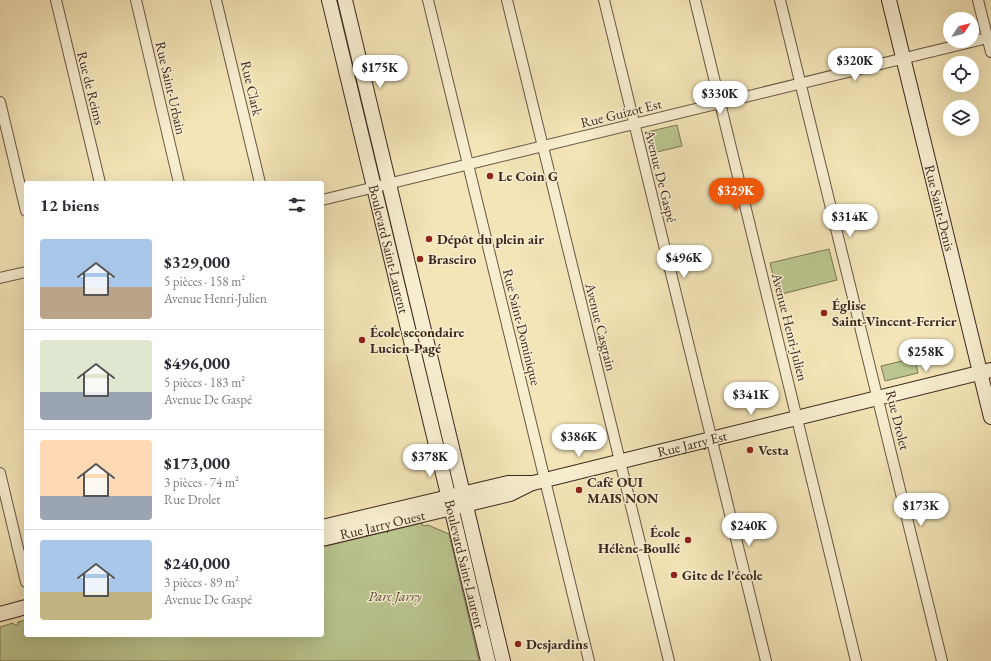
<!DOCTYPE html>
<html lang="fr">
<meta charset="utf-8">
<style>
:root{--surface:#fff;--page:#f2f2f3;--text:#2b2b33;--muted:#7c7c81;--line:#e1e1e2;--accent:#ea580c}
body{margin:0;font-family:"EB Garamond",serif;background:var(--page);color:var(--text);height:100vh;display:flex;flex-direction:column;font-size:15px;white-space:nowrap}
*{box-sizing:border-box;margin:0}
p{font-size:13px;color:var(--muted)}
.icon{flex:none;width:22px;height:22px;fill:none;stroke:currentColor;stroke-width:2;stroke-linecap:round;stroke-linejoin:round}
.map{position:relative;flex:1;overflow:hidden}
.details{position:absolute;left:24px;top:181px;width:300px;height:456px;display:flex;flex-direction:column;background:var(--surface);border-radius:4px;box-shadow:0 4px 16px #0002}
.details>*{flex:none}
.needle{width:26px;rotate:54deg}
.controls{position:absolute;left:943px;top:12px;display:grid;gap:8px}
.controls a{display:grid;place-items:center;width:36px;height:36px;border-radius:50%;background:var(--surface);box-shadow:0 4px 16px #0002;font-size:20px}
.price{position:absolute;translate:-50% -34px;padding:0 9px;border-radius:14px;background:#fff;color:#222;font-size:13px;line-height:26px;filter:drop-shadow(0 1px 2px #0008)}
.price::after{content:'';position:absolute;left:50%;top:24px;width:12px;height:9px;margin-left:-6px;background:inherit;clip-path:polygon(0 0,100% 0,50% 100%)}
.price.selected{background:var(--accent);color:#fff}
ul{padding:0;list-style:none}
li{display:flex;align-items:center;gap:12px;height:100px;padding:0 16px}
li+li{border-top:1px solid var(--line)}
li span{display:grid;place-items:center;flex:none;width:112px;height:80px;border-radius:4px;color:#555}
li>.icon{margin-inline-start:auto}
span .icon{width:48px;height:48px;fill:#fffc;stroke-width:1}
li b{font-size:17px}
h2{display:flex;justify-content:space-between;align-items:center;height:48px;padding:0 16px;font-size:17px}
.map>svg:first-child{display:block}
.green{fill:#bac58f;stroke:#7c7656}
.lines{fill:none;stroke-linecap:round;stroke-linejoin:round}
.street-casing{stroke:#6a5644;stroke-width:12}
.secondary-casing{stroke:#3d271e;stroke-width:16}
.street{stroke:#f7eed0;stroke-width:10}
.secondary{stroke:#f7eed0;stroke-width:14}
.poi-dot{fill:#8f2418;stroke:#f7eed0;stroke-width:1.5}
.labels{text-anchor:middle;stroke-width:3;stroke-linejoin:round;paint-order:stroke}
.street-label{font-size:14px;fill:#3d271e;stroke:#f7eed0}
.poi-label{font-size:14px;font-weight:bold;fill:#3d271e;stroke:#f7eed0;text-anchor:start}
.park-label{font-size:14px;font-style:italic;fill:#5c4e3a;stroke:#f7eed0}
</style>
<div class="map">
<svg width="991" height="661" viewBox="0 0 991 661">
<rect width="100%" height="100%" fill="#f3e5b7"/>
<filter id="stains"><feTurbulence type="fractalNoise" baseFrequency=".005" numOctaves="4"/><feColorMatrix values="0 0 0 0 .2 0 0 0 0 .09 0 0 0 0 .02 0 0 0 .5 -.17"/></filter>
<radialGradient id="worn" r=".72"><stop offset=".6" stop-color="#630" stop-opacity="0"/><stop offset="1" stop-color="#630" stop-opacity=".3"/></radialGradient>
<g class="green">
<path d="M336,0H338L380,172L378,173Z"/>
<path d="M677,125L682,146L653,153L647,132Z"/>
<path d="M386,199L431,386L428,387L384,200Z"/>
<path d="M829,249L837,280L778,295L770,263Z"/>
<path d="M915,358L918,373L885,381L881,366Z"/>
<path d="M422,523L423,526L428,525L449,534L479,661H0V627L13,623L14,625H18V622L26,620V635H322V547Z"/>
</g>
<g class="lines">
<defs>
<g id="street">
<path d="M56,0L100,183"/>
<path d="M136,0L179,183"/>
<path d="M216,0L260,183"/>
<path d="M428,0L589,661"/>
<path d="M507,0L669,661"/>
<path d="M604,0L766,661"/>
<path d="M695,0L856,661"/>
<path d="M780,0L942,661"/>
<path d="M978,0L991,52"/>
<path d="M0,102L26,211"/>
<path d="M322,200L991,37"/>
<path d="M0,278L26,272"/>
<path d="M0,473L26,582"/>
</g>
<g id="secondary">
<path id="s1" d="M329,0L488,661"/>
<path d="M345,0L503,661"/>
<path id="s2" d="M889,0L991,417"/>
<path id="s3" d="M322,527L508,483H533L991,370"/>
<path id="s4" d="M322,539L510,494L530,484"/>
<path d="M0,614L26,607"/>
</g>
</defs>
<use href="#street" class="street-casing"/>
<use href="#secondary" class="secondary-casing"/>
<use href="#street" class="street"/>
<use href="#secondary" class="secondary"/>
</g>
<g class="poi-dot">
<circle cx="490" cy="176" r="4"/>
<circle cx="429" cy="239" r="4"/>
<circle cx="420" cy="259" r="4"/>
<circle cx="824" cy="313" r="4"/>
<circle cx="362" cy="340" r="4"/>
<circle cx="750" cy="450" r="4"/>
<circle cx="579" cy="490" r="4"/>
<circle cx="688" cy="540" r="4"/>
<circle cx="674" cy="575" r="4"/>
<circle cx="518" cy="644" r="4"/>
</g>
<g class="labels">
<g class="street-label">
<text transform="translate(91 88) rotate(76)" y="5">Rue de Reims</text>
<text transform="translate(171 88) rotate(77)" y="5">Rue Saint-Urbain</text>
<text transform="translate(252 88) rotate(77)" y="5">Rue Clark</text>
<text transform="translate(621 113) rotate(-14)" y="5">Rue Guizot Est</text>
<text transform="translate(661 176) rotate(76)" y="5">Avenue De Gaspé</text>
<text dy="5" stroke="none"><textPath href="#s2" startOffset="214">Rue Saint-Denis</textPath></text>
<text dy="5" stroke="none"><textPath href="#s1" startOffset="256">Boulevard Saint-Laurent</textPath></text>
<text transform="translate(522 327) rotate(76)" y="5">Rue Saint-Dominique</text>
<text transform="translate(601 327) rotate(76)" y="5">Avenue Casgrain</text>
<text transform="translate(790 327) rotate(76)" y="5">Avenue Henri-Julien</text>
<text transform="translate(898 420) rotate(76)" y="5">Rue Drolet</text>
<text dy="5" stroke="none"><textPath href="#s3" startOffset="380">Rue Jarry Est</textPath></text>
<text dy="5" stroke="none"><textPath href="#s4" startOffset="62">Rue Jarry Ouest</textPath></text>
<text dy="5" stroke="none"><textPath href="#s1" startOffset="580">Boulevard Saint-Laurent</textPath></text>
</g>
<g class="poi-label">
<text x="498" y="181">Le Coin G</text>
<text x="437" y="244">Dépôt du plein air</text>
<text x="428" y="264">Braseiro</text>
<text x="832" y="310">Église<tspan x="832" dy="16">Saint-Vincent-Ferrier</tspan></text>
<text x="370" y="337">École secondaire<tspan x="370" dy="16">Lucien-Pagé</tspan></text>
<text x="758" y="455">Vesta</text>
<text x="587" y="487">Café OUI<tspan x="587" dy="16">MAIS NON</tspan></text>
<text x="680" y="537" text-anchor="end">École<tspan x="680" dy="16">Hélène-Boullé</tspan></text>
<text x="682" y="580">Gite de l'école</text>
<text x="526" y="649">Desjardins</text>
</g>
<g class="park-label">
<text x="395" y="601">Parc Jarry</text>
</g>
</g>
<rect width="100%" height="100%" filter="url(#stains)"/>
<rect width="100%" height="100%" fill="url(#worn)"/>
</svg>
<div class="controls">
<a><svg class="needle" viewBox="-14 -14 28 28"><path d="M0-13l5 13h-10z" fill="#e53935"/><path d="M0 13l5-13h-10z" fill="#7c7c81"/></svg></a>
<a><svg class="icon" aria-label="locate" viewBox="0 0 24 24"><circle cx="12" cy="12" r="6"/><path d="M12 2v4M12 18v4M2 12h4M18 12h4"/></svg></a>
<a><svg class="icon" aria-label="layers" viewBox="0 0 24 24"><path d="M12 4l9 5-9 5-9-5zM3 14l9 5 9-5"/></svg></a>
</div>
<b class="price" style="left:855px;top:82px">$320K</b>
<b class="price" style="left:380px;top:89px">$175K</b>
<b class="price" style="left:720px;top:115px">$330K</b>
<b class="price selected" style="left:736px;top:212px">$329K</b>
<b class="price" style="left:850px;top:238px">$314K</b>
<b class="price" style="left:684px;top:279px">$496K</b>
<b class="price" style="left:926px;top:373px">$258K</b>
<b class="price" style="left:751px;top:416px">$341K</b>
<b class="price" style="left:579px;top:458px">$386K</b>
<b class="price" style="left:430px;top:478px">$378K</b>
<b class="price" style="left:921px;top:527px">$173K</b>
<b class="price" style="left:749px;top:547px">$240K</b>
<section class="details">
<h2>12 biens<svg class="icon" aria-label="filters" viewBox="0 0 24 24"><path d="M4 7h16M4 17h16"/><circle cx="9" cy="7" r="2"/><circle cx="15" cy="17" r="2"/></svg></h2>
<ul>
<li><span style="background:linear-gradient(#a9c7e8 60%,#b9a48a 0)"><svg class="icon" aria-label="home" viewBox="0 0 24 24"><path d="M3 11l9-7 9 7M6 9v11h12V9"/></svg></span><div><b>$329,000</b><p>5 pièces · 158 m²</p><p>Avenue Henri-Julien</p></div></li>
<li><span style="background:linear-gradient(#dfe7d0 65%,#9aa5b1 0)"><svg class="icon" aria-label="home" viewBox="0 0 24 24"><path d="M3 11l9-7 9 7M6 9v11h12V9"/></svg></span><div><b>$496,000</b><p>5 pièces · 183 m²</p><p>Avenue De Gaspé</p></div></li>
<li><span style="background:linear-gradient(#ffd9b3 70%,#9aa5b1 0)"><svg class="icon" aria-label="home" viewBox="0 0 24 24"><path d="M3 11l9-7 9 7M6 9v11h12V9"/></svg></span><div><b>$173,000</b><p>3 pièces · 74 m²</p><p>Rue Drolet</p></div></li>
<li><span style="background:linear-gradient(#a9c7e8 65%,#c2b280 0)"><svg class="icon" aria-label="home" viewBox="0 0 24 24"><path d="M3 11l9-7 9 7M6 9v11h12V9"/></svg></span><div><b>$240,000</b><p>3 pièces · 89 m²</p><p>Avenue De Gaspé</p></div></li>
</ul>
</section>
</div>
